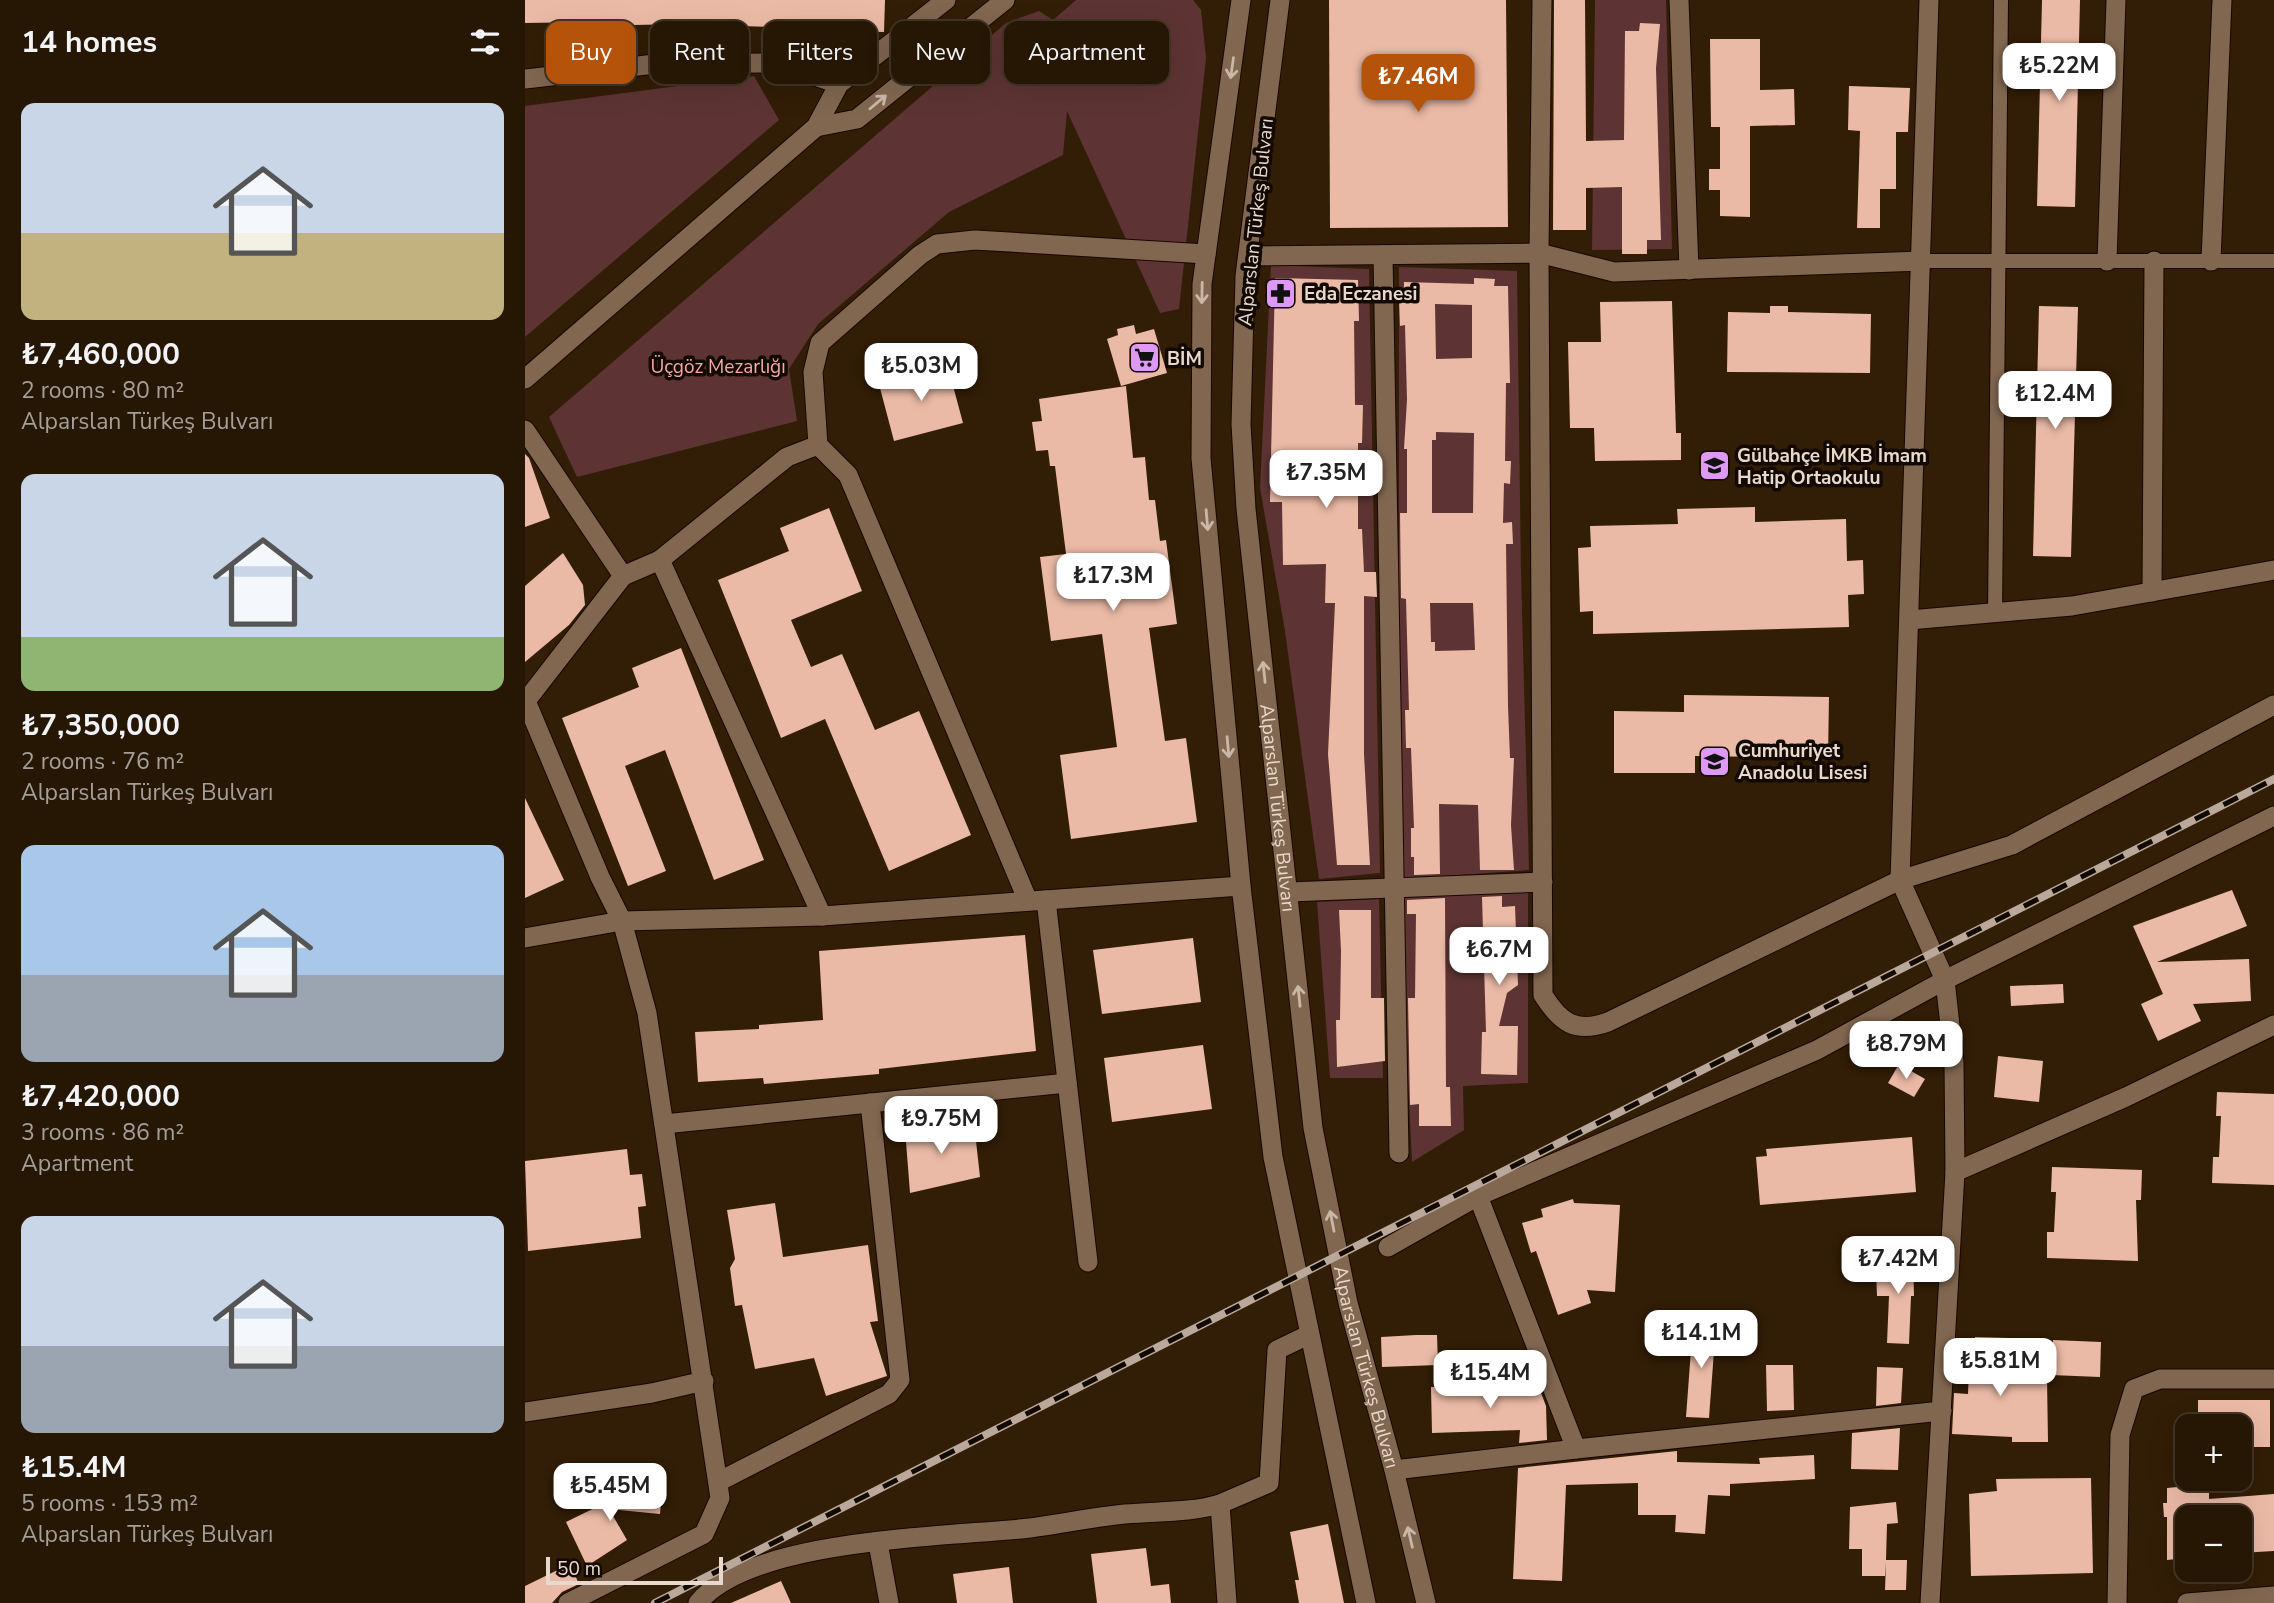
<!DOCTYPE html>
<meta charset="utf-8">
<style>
:root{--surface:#261604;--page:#2e1f0e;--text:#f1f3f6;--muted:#a49f9a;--line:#423526;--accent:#b45309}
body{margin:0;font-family:"Nunito Sans",sans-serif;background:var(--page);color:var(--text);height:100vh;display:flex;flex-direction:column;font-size:26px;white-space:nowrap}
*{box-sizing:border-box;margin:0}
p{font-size:23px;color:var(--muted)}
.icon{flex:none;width:38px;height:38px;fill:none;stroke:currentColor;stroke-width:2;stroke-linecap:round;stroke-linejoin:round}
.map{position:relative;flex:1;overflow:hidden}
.details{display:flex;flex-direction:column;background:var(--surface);width:525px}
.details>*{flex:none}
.top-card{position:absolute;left:21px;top:21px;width:665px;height:63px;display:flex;gap:14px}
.controls{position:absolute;left:1650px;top:1414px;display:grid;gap:14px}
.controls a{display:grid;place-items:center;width:77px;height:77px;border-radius:14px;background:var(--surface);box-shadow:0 7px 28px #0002,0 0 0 2px var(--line);font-size:35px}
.scale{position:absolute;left:21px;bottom:18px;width:177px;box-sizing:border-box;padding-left:7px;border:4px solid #e8d9cc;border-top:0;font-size:19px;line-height:24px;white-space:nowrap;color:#e8d9cc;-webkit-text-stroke:5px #130903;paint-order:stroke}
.price{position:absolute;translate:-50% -60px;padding:0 16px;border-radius:14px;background:#fff;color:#222;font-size:23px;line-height:46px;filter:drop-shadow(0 2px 4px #0008)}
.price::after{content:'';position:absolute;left:50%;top:42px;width:21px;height:16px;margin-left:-10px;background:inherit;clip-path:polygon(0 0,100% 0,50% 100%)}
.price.active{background:var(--accent);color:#fff}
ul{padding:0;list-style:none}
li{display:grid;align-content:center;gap:14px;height:371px;padding:0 21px}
li span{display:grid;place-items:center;height:217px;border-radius:14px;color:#555}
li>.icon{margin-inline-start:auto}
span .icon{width:126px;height:126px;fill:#fffc;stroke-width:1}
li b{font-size:30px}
h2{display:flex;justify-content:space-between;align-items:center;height:84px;padding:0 21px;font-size:30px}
.chip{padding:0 24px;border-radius:14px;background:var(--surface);box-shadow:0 7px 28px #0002,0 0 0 2px var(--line);font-size:24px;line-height:63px}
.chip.active{background:var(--accent);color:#fff}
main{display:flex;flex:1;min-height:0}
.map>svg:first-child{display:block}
.green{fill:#5d3433}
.building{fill:#ebbaa6;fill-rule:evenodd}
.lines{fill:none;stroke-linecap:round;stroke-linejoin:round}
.service-casing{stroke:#190600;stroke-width:16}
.pedestrian-casing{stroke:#190600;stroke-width:21}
.minor-casing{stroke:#190600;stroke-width:21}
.tertiary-casing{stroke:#190600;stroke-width:21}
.secondary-casing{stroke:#190600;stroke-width:21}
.service{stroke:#816750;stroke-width:14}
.pedestrian{stroke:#816750;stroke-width:19}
.minor{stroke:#816750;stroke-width:19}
.tertiary{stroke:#816750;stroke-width:19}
.secondary{stroke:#816750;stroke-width:19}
.rail-casing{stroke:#baa99a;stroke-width:8}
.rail{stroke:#130903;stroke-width:5;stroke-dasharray:16;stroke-linecap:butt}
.oneway{stroke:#c9b7a7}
.labels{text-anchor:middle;stroke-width:7;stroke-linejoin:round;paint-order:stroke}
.street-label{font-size:19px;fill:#e8d9cc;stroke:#130903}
.poi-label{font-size:19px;font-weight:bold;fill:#e8d9cc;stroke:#130903;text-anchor:start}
.park-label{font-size:19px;fill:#f7a9a6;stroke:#130903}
</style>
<main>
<section class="details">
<h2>14 homes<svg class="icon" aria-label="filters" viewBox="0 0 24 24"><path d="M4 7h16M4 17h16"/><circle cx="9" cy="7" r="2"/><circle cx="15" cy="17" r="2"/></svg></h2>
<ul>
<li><span style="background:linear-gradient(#c9d6e8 60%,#c2b280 0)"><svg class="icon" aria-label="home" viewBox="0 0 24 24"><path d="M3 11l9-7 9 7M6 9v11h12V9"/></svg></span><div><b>₺7,460,000</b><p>2 rooms · 80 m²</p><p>Alparslan Türkeş Bulvarı</p></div></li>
<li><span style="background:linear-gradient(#c9d6e8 75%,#8fb573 0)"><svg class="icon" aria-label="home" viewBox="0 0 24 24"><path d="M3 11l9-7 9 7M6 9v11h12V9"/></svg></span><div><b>₺7,350,000</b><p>2 rooms · 76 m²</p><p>Alparslan Türkeş Bulvarı</p></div></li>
<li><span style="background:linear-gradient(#a9c7e8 60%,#9aa5b1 0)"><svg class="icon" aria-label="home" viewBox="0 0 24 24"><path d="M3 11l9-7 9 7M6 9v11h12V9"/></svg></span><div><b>₺7,420,000</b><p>3 rooms · 86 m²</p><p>Apartment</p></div></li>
<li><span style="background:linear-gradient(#c9d6e8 60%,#9aa5b1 0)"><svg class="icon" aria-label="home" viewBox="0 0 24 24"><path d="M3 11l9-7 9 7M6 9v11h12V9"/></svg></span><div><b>₺15.4M</b><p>5 rooms · 153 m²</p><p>Alparslan Türkeş Bulvarı</p></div></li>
</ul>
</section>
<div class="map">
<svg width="1749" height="1603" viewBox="0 0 1749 1603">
<rect width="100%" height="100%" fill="#321d06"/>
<g class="green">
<path d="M551,0H668L676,10L681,58L654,309L635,313L542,111L538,155L424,212L293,324L264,369L272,421L52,477L24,417L481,23L514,11L528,20Z"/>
<path d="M1070,0H1141L1147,249L1067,250Z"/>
<path d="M229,76L254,120L0,337V106Z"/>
<path d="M746,265L844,269L855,873L794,879L760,631L735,488Z"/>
<path d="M874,267L992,271L996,573L1004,870L879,879L874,637Z"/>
<path d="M1003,887V1083L938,1086L939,1130L887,1162L874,892Z"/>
<path d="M854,899L858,1078H805L792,902Z"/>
</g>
<g class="building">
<path d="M0,0H360L359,32L249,30V27L156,24L62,26V22L0,23Z"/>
<path d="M804,0H981L983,227L805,228Z"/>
<path d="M1029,0H1060L1061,141L1099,140L1100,31H1114L1115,23L1135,24L1131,68L1136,240H1122V254H1097V187L1061,188V230H1028Z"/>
<path d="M1517,0H1555L1550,207L1512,206Z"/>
<path d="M1185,39H1235V90L1269,89L1270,125L1225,126V217L1195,216V190H1184V169H1195V127H1186Z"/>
<path d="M1324,86L1385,88L1383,132H1371V189H1355V228H1332L1335,131L1323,130Z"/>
<path d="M750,278L833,280L834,321H829L830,405H838L837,443H833V529H837L839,572H851L852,597L839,596V754L845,865H812L803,754L810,603H800L801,564L758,565L757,502H745Z"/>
<path d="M949,278L970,279L969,286H983L985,383H981L980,461H986L985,484L979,483L978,523L987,522L988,544H981L983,706L985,758H989L986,825L989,870H955L953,805L914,804L915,874L889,875V857H886V828H889L886,748H881L880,710H884L881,599L876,598L875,513H882V449H879L882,400L880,325L875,326L874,298H879V282L949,284ZM910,304L947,305V358L911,359ZM911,432L949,433L948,513H907V440H911ZM905,603H948L950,650L910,651V642H906Z"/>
<path d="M1147,301L1151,433H1156V460L1070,461L1069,428H1045L1043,342H1076L1075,302Z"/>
<path d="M1245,306H1263V312L1346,314L1345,373L1202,372L1203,312L1245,313Z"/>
<path d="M1514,306L1553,307L1546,557L1508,556Z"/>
<path d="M609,325L611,334L629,329L642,373L596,386L582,339L593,335L592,329Z"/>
<path d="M398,362L402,377L424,371L438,423L369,441L355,388L382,381L378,367Z"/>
<path d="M601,386L608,458L620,457L624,500H630L635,541L641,540L652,624L624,628L640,741L661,738L672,822L546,839L535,755L592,747L577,634L526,641L515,557L541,554L530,466H525L523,450L511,451L507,422L517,421L514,399Z"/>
<path d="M0,454L4,458L25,518L0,527Z"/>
<path d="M1230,507V522L1321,519L1322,561L1338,560L1339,594L1323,595L1324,627L1068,634V611L1055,612L1053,548L1066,547L1065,526L1153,524L1152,509Z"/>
<path d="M304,508L337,591L266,620L286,667L317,654L350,730L394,711L446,835L364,871L300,719L256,738L193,580L264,551L255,528Z"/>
<path d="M38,553L58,585L60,605L44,625L0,662V586Z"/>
<path d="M156,648L239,860L189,880L140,750L100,766L141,871L103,886L37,718L114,687L107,668Z"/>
<path d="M1159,695L1304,697L1303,758L1170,756V773H1089V711L1159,712Z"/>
<path d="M0,798L39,880L0,898Z"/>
<path d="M1707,890L1722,926L1632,962L1724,959L1726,1001L1668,1004L1676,1021L1633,1041L1616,1004L1638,994L1608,926Z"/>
<path d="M977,896V907L990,906L993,985L982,993L974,1026H993L992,1075L956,1074L957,1032H961L957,897Z"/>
<path d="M920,898L921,1087H925L926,1126H894V1104L885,1105L883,998H890L891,914H882V900Z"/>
<path d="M814,910H846V998H859L860,1061L812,1067L811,1020H815L816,951Z"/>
<path d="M500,935L511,1051L354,1069V1074L239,1084L238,1078L173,1082L170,1032L234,1029V1025L298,1020L294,951Z"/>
<path d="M668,938L676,1002L577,1014L568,950Z"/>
<path d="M1538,984L1539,1003L1486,1006L1485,986Z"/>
<path d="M678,1045L687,1109L587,1122L579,1058Z"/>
<path d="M1473,1056L1518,1061L1514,1102L1469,1097Z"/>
<path d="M1374,1064L1400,1079L1389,1097L1363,1083Z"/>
<path d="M1692,1092L1749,1094V1185L1687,1183L1688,1157H1694L1696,1116H1691Z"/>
<path d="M449,1123L455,1177L385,1193L380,1129Z"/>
<path d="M1387,1137L1391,1192L1235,1205L1231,1157L1242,1156L1241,1149Z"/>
<path d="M102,1149L105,1175L117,1174L121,1206L113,1207L116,1238L3,1251L0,1161Z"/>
<path d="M1527,1167L1617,1170L1616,1200H1611L1613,1261L1522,1258V1232H1529L1531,1192H1526Z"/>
<path d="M1048,1199L1049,1203L1095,1205L1090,1292L1062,1290L1066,1303L1033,1315L1011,1251L1006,1253L997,1223L1018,1217L1016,1209Z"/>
<path d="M250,1203L258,1257L343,1245L353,1321L345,1322L362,1376L301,1396L289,1358L230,1369L217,1305L210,1306L205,1268L210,1259L202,1210Z"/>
<path d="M1363,1255H1388L1389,1296H1386L1384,1344L1362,1343L1364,1296H1352L1351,1268H1364Z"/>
<path d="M1168,1323L1191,1324L1184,1418L1161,1417Z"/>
<path d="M891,1335H912L913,1365L857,1367L856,1337Z"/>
<path d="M1450,1337L1485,1338L1483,1380L1522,1379L1523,1442H1487V1437L1427,1434L1429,1393L1443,1394L1445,1344H1450Z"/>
<path d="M1528,1340L1576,1342L1575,1377L1526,1375Z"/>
<path d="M1241,1365H1268L1269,1410L1242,1411Z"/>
<path d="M1352,1367L1378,1368L1376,1403L1351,1406Z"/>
<path d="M1013,1385L1021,1406L1022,1440L994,1443L995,1430L907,1433L906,1387Z"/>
<path d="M1673,1400H1745V1447H1715V1426H1673Z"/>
<path d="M1375,1428L1373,1470L1326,1469L1327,1433Z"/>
<path d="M1152,1451V1462L1235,1464L1234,1458L1289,1455L1290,1479L1205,1484V1496L1183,1495L1180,1534L1150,1532L1151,1515H1113V1483L1041,1485L1037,1581L988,1579L993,1468Z"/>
<path d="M1566,1478L1568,1573L1446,1576L1444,1494L1472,1491L1471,1479Z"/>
<path d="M1684,1484V1499L1749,1494V1551L1715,1553V1517H1662V1558L1642,1560V1517H1639L1638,1503H1642V1488Z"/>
<path d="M101,1489L137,1492L135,1514L84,1509L102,1540L62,1566L41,1522L100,1493Z"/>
<path d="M1371,1502L1373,1523L1362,1524L1361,1560H1382L1381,1590H1360L1361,1562L1360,1576H1337V1549H1324L1325,1507Z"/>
<path d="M803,1524L819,1603H774L770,1580H774L765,1532Z"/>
<path d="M621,1548L626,1586L644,1584L646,1603H572L566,1554Z"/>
<path d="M45,1564L54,1584L37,1592L27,1603H0V1586Z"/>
<path d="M484,1567L488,1603H432L428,1574Z"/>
<path d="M256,1581L266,1603H206Z"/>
</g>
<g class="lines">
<defs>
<g id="service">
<path d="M1397,261H1749"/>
<path d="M1470,613L1476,0"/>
</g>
<g id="pedestrian">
<path d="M1582,261L1591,0"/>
<path d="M1686,261L1697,0"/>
<path d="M1627,592L1629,261"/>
</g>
<g id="minor">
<path d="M1017,0L1014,253L1018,995C1035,1022 1050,1034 1083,1022L1375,880L1487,845L1749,705"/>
<path d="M1154,0L1164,270"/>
<path d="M1404,0L1375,880L1420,980L1429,1062L1430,1172L1405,1603"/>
<path d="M858,255L874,1153"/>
<path d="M723,256L1014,253L1089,272L1397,261"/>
<path d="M0,430L98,576L1,701L75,877L97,921L122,1013L195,1498L179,1534L43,1603"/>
<path d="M293,445L288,372L295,343L395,255L412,244L450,240L681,254"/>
<path d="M98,576L135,560"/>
<path d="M1384,620L1547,606L1749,570"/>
<path d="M764,892L1018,882"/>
<path d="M521,900L563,1262"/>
<path d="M297,916L135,560L262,457L293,445L323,475L503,901"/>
<path d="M0,938L97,921L297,916L716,886"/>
<path d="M139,1124L542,1083"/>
<path d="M1430,1172L1601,1097L1749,1025"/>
<path d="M953,1196L1292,1050L1420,980L1749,816"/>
<path d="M863,1247L953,1196L1051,1449L1417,1411"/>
<path d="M0,1412L127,1393L179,1381"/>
<path d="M869,1470L1051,1449"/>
<path d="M193,1482L364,1394L375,1380L345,1103"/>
<path d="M353,1543L364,1603"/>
<path d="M173,1603C225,1538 424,1537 505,1528C537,1524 568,1517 600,1514C633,1511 664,1513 695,1504"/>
<path d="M702,1603L695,1504L744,1483L752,1350L783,1335"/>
<path d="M1592,1603L1595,1435L1609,1389L1635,1379H1749"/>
</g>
<path id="tertiary" d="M0,79L130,64L250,63L314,84"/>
<g id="secondary">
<path d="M716,0L677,284L676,458L716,886L748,1157L841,1603"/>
<path id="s1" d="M755,0L720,276L716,424L721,509L788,1128L823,1303L869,1470L901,1603"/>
<path d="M291,127L332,119L480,0"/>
<path d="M0,379L291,127L314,84L421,0"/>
<path d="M1662,1603L1749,1596"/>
</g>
</defs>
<use href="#service" class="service-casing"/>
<use href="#pedestrian" class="pedestrian-casing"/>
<use href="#minor" class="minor-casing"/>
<use href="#tertiary" class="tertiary-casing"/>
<use href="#secondary" class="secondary-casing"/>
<use href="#service" class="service"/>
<use href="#pedestrian" class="pedestrian"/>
<use href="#minor" class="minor"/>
<use href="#tertiary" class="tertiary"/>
<use href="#secondary" class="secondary"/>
<defs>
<path id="rail" d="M130,1603L1749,779"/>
</defs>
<use href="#rail" class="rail-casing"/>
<use href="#rail" class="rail"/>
</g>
<defs><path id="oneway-shaft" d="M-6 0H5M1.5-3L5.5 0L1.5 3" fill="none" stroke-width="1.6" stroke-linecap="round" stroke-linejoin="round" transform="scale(1.75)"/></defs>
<g class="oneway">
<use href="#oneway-shaft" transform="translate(707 68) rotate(98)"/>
<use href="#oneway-shaft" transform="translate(353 102) rotate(-40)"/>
<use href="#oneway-shaft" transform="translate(677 293) rotate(91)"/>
<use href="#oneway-shaft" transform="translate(682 520) rotate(85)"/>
<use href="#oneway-shaft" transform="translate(739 672) rotate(-96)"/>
<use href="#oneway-shaft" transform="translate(703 747) rotate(85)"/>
<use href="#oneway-shaft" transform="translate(774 996) rotate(-96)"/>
<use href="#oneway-shaft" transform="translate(807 1221) rotate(-101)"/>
<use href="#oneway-shaft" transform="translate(885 1537) rotate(-103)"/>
</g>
<defs>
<symbol id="pharmacy-square" viewBox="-11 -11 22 22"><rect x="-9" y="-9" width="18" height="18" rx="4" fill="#dd99f3" stroke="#130903"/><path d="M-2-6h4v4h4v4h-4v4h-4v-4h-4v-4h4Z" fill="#111"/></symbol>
<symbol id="supermarket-square" viewBox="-11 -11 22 22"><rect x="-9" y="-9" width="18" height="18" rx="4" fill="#dd99f3" stroke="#130903"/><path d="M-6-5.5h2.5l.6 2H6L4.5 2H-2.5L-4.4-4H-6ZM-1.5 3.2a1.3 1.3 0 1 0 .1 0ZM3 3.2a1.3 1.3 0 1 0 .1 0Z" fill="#111"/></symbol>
<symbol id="school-square" viewBox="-11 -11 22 22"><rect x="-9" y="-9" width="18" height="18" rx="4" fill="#dd99f3" stroke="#130903"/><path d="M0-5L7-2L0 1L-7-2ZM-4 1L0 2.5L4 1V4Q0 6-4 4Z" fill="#111"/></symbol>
</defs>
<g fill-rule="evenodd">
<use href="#pharmacy-square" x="738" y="276" width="35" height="35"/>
<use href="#supermarket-square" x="602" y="340" width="35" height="35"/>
<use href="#school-square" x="1172" y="448" width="35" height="35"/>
<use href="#school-square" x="1172" y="744" width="35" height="35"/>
</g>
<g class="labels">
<g class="street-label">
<text transform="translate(730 222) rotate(-84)" y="7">Alparslan Türkeş Bulvarı</text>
<text dy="7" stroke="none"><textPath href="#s1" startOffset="812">Alparslan Türkeş Bulvarı</textPath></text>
<text dy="7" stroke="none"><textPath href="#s1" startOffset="1379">Alparslan Türkeş Bulvarı</textPath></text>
</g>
<g class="poi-label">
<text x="779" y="300">Eda Eczanesi</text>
<text x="642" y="365">BİM</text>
<text x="1212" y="462">Gülbahçe İMKB İmam<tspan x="1212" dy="22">Hatip Ortaokulu</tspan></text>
<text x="1213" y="757">Cumhuriyet<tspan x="1213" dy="22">Anadolu Lisesi</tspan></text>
</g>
<g class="park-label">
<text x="193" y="373">Üçgöz Mezarlığı</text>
</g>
</g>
</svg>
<div class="controls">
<a>+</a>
<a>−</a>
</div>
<div class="scale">50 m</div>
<b class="price" style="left:1534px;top:103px">₺5.22M</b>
<b class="price active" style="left:893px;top:114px">₺7.46M</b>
<b class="price" style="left:396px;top:403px">₺5.03M</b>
<b class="price" style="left:1530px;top:431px">₺12.4M</b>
<b class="price" style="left:801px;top:510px">₺7.35M</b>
<b class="price" style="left:588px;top:613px">₺17.3M</b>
<b class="price" style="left:974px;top:987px">₺6.7M</b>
<b class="price" style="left:1381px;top:1081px">₺8.79M</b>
<b class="price" style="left:416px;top:1156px">₺9.75M</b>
<b class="price" style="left:1373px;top:1296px">₺7.42M</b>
<b class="price" style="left:1176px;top:1370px">₺14.1M</b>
<b class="price" style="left:1475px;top:1398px">₺5.81M</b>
<b class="price" style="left:965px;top:1410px">₺15.4M</b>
<b class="price" style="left:85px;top:1523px">₺5.45M</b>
<div class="top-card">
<a class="chip active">Buy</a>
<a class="chip">Rent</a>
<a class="chip">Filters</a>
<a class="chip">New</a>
<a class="chip">Apartment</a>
</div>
</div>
</main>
